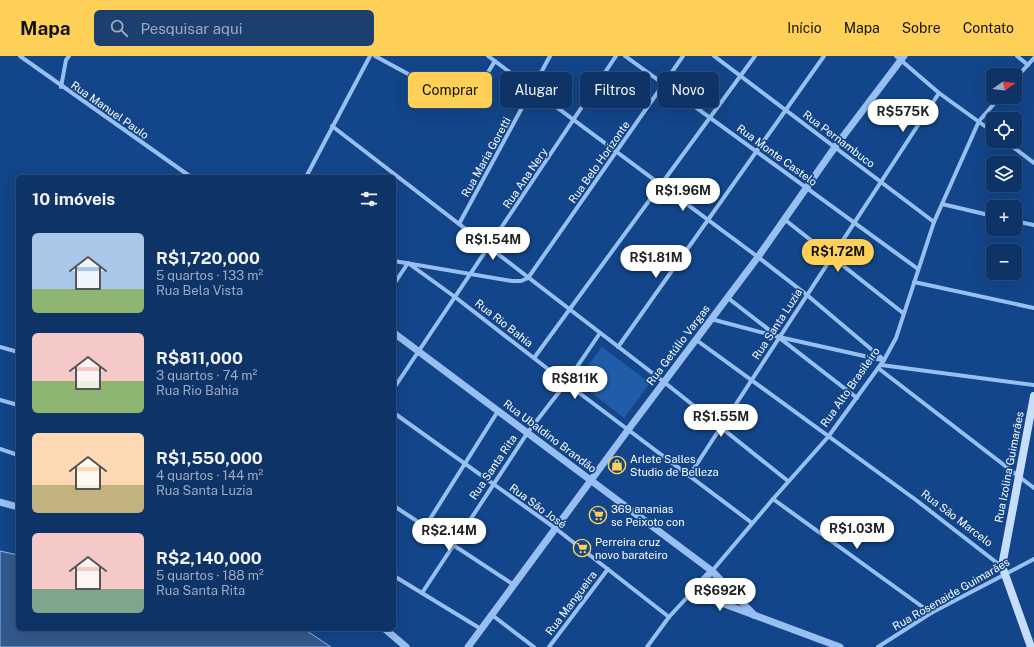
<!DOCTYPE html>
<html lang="pt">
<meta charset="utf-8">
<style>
:root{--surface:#0e3467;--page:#1c3f70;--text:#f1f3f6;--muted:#9baac0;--line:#2e4f7b;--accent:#ffd058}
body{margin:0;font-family:"Public Sans",sans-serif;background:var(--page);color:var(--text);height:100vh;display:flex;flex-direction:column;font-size:15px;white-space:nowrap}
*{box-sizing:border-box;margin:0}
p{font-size:13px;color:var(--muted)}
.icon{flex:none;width:22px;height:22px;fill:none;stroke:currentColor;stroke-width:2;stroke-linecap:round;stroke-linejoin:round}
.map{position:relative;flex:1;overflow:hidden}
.details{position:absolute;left:16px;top:119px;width:380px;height:456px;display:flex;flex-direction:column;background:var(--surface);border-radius:6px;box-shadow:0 4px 16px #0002,0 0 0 1px var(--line)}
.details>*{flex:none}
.guide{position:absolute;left:408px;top:16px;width:380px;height:36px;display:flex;gap:8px}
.needle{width:26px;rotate:76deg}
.controls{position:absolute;left:986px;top:12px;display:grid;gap:8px}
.controls a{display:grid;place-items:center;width:36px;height:36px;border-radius:6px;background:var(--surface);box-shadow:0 4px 16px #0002,0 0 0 1px var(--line);font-size:20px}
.price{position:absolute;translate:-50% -34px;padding:0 9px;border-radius:14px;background:#fff;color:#222;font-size:13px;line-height:26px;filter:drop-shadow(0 1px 2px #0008)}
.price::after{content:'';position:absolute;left:50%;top:24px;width:12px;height:9px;margin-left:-6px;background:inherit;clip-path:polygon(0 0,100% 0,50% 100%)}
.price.selected{background:var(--accent);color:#111}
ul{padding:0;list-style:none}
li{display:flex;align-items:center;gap:12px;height:100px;padding:0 16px}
li span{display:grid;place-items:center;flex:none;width:112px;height:80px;border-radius:6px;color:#555}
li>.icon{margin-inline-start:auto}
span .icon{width:48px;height:48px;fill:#fffc;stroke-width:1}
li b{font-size:17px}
h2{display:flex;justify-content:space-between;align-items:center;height:48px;padding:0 16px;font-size:17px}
.pill{padding:0 14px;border-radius:6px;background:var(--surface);box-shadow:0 4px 16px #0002,0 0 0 1px var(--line);font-size:14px;line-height:36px}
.pill.selected{background:var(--accent);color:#111}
header{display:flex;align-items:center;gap:24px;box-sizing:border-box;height:56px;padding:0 20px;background:var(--accent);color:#111}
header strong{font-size:19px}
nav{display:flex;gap:22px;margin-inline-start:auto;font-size:14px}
.search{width:280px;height:36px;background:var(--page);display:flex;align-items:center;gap:10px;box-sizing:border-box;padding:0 14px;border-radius:6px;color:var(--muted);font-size:15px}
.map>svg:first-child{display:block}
.green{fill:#215ca8}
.water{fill:#33598c;stroke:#8abaf4}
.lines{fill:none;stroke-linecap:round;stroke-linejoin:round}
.minor{stroke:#98bff1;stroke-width:4}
.tertiary{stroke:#98bff1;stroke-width:7}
.secondary{stroke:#c6ddfb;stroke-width:8}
.labels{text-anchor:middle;stroke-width:3.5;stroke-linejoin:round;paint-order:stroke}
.street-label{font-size:11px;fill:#fff;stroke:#124589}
.poi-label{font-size:11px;fill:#fff;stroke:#124589;text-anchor:start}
</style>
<header>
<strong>Mapa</strong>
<div class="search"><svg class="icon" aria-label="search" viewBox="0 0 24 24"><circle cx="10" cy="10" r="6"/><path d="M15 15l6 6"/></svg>Pesquisar aqui</div>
<nav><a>Início</a><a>Mapa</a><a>Sobre</a><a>Contato</a></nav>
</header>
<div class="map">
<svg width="1034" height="591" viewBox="0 0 1034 591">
<rect width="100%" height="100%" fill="#124589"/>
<path class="green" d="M602,291L650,327L624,362L576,325Z"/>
<path class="water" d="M0,495L18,499V573H304L331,591H0Z"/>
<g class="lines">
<g class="minor">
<path d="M20,0L191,121"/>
<path d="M375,0L467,50L495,5"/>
<path d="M488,0L758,201L807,239L884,304"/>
<path d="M625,0L918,213"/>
<path d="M714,0L934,166"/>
<path d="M896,0L939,37L993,76"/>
<path d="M1017,0L1028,9"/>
<path d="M1015,23L1034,2"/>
<path d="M61,31L66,4L69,0"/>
<path d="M332,70L664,326L788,425"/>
<path d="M1005,85L1034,107"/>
<path d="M306,121L370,0"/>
<path d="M942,148L993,160"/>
<path d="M784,163L903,257"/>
<path d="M1015,165L1034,169"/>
<path d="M459,168L550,0"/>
<path d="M394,205L512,225H521L528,222L683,0"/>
<path d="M408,207L455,241L566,327L752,467"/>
<path d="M914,226L1034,252"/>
<path d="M394,228L408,207"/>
<path d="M728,242L857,342"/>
<path d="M711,263L779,281L882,304"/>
<path d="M695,283L916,444L1001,510"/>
<path d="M0,291L18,296"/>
<path d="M618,291L824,0"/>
<path d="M534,302L755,0"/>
<path d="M881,309L1034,329"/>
<path d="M878,312L1034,432"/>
<path d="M394,332L616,0"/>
<path d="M0,344L18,349"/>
<path d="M394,357L555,472L669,561"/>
<path d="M0,393L18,399"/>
<path d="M689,420L939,37"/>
<path d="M773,443L931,557"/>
<path d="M394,450L514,529"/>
<path d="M425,471L498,355"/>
<path d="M712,515L773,443L828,381L884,304L896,282L934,166L979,65L1000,41"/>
<path d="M394,520L481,573"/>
<path d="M422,537L528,376L566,327L600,277"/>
<path d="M492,559L534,591"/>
<path d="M549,591L608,513"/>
<path d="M647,591L669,561L692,536"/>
<path d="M878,591L931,557L1034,503"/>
</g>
<g class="tertiary">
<path d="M394,277L712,515L754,559"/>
<path d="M0,446L18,451"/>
<path d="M712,515L692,536L840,591"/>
<path d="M385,573L406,591"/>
<path d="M468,591L628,374L758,201L835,91L904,0"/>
</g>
<path class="secondary" d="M1031,591L1002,510L1034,340"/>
</g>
<defs>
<symbol id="shop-ring" viewBox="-11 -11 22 22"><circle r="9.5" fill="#124589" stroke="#ffd058" stroke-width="1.5"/><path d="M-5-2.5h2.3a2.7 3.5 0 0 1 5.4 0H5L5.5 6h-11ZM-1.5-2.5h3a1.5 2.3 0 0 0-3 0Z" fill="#ffd058"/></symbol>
<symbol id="supermarket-ring" viewBox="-11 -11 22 22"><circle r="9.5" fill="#124589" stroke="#ffd058" stroke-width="1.5"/><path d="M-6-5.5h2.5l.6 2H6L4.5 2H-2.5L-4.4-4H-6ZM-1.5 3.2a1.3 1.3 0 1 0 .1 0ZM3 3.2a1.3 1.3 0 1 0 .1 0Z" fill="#ffd058"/></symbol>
</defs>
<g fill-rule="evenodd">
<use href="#shop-ring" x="607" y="399" width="20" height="20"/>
<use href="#supermarket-ring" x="588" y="449" width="20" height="20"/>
<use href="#supermarket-ring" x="572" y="482" width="20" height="20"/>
</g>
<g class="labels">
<g class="street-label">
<text transform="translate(110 54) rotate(35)" y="4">Rua Manuel Paulo</text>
<text transform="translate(839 83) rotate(37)" y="4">Rua Pernambuco</text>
<text transform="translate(777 99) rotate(36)" y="4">Rua Monte Castelo</text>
<text transform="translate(486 101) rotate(-61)" y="4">Rua Maria Goretti</text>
<text transform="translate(599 106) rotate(-55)" y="4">Rua Belo Horizonte</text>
<text transform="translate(525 122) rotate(-56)" y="4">Rua Ana Nery</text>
<text transform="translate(504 267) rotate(38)" y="4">Rua Rio Bahia</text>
<text transform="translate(777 268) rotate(-57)" y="4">Rua Santa Luzia</text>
<text transform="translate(678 289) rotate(-53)" y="4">Rua Getúlio Vargas</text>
<text transform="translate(850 331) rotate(-55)" y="4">Rua Alto Brasileiro</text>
<text transform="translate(550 380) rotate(37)" y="4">Rua Ubaldino Brandão</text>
<text transform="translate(493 411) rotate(-56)" y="4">Rua Santa Rita</text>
<text transform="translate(1009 411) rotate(-79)" y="4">Rua Izolina Guimarães</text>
<text transform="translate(538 450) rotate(36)" y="4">Rua São José</text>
<text transform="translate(957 462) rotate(37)" y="4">Rua São Marcelo</text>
<text transform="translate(951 538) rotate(-30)" y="4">Rua Rosenaide Guimarães</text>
<text transform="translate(571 547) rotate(-53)" y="4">Rua Mangueira</text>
</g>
<g class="poi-label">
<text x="630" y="407">Arlete Salles<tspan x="630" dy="13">Studio de Belleza</tspan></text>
<text x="611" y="457">369 ananias<tspan x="611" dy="13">se Peixoto con</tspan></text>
<text x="595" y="490">Perreira cruz<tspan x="595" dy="13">novo barateiro</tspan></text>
</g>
</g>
</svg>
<div class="controls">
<a><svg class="needle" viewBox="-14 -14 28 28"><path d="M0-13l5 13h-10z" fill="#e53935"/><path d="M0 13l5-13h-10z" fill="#9baac0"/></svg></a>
<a><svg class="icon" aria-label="locate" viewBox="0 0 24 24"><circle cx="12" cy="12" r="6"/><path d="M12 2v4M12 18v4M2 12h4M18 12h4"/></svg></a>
<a><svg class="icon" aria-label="layers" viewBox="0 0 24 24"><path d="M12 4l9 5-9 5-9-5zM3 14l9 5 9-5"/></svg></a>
<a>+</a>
<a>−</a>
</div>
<b class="price" style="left:903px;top:77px">R$575K</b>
<b class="price" style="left:683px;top:156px">R$1.96M</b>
<b class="price" style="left:493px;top:205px">R$1.54M</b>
<b class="price selected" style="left:838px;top:217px">R$1.72M</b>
<b class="price" style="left:656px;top:223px">R$1.81M</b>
<b class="price" style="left:575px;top:344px">R$811K</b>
<b class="price" style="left:721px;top:382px">R$1.55M</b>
<b class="price" style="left:857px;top:494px">R$1.03M</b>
<b class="price" style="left:449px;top:496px">R$2.14M</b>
<b class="price" style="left:720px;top:556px">R$692K</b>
<div class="guide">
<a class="pill selected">Comprar</a>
<a class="pill">Alugar</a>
<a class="pill">Filtros</a>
<a class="pill">Novo</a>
</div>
<section class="details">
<h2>10 imóveis<svg class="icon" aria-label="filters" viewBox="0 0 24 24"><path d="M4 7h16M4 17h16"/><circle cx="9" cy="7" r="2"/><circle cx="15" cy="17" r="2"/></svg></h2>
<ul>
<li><span style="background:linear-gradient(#a9c7e8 70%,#8fb573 0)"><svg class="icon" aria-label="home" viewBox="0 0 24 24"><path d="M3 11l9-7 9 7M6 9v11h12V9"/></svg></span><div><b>R$1,720,000</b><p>5 quartos · 133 m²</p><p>Rua Bela Vista</p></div></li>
<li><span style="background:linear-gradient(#f6c9c9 60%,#8fb573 0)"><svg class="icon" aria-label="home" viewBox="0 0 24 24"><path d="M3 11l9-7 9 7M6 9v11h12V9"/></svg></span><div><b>R$811,000</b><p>3 quartos · 74 m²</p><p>Rua Rio Bahia</p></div></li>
<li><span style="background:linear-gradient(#ffd9b3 65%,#c2b280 0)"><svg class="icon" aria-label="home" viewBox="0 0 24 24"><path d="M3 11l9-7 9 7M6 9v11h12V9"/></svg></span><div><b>R$1,550,000</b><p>4 quartos · 144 m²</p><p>Rua Santa Luzia</p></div></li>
<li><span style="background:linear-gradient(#f6c9c9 70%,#7fa58c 0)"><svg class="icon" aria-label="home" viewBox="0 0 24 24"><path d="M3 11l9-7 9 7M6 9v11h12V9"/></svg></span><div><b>R$2,140,000</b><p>5 quartos · 188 m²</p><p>Rua Santa Rita</p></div></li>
</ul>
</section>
</div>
